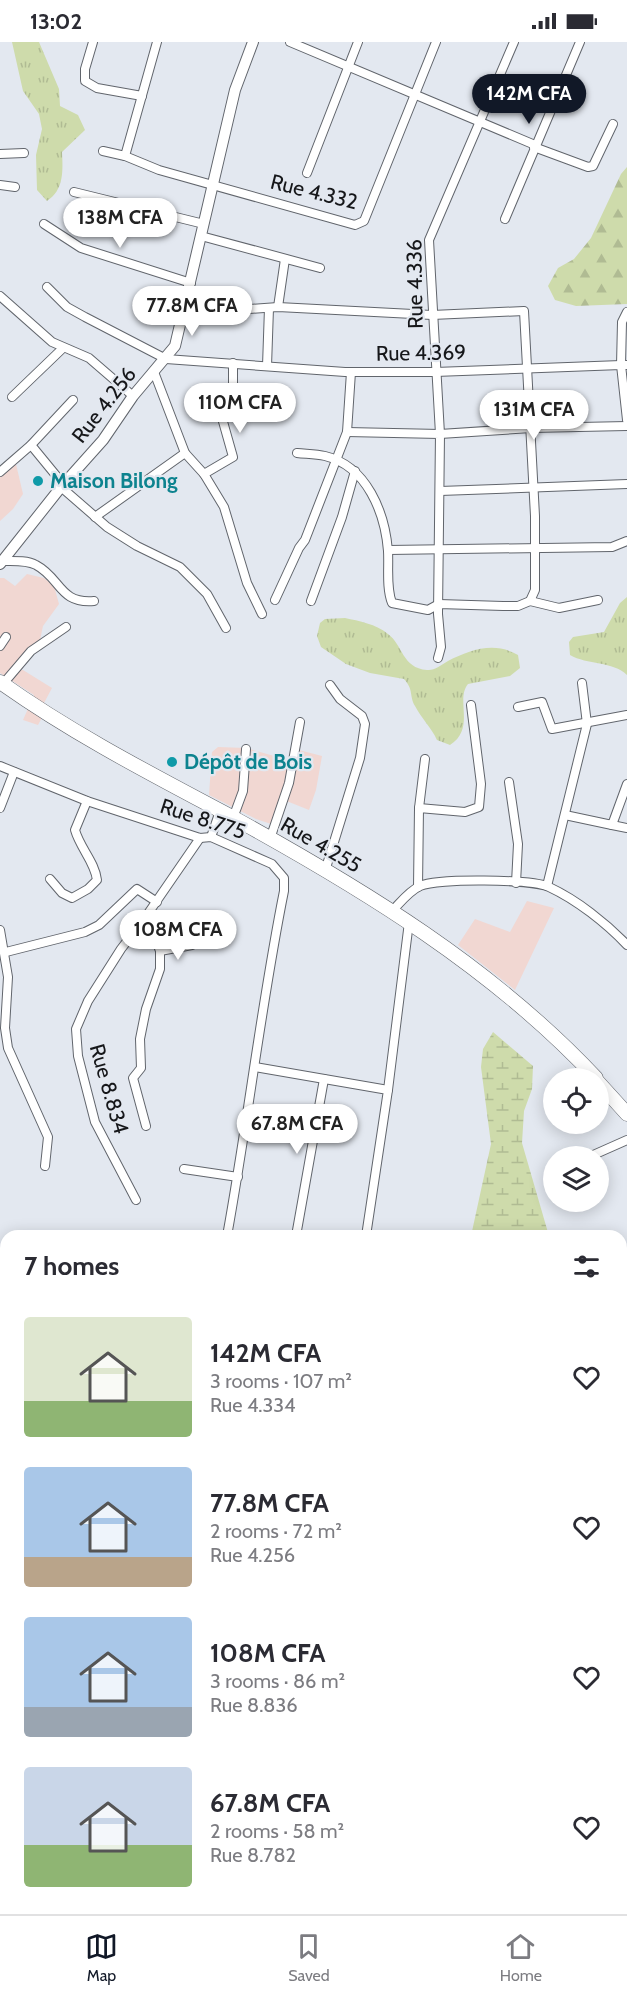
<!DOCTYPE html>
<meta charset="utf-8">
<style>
:root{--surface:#fff;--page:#f2f2f3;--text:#2b2b33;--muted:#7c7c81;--line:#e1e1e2;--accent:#111827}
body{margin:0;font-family:Cabin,sans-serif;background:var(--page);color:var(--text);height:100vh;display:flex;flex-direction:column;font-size:22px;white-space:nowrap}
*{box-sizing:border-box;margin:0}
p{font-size:20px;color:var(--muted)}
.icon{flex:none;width:33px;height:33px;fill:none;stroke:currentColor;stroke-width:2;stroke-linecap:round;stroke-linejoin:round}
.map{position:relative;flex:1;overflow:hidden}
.drawer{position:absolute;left:0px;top:1188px;width:627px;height:684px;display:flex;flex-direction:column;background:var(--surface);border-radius:18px 18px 0 0;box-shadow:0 3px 15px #0003}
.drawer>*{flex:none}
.buttons{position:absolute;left:543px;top:1026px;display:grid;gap:12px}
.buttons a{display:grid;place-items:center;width:66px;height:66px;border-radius:50%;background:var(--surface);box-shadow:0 3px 15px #0003;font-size:30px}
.price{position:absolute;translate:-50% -51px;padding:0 14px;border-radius:21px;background:#fff;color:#222;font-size:20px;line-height:39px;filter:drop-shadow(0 2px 3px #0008)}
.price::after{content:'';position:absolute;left:50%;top:36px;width:18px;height:14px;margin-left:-9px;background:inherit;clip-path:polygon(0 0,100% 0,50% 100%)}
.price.selected{background:var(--accent);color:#fff}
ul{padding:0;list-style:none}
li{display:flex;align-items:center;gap:18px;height:150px;padding:0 24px}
li span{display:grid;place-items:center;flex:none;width:168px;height:120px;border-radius:6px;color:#555}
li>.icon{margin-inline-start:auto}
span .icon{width:72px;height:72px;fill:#fffc;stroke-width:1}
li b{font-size:26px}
h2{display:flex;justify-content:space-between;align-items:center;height:72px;padding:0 24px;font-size:26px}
.status{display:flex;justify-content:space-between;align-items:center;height:42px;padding:0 30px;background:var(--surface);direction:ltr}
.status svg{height:16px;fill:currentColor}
.menu{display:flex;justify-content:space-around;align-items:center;height:84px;border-top:2px solid var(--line);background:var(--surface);font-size:16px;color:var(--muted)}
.menu a{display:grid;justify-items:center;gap:3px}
.menu .selected{color:var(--accent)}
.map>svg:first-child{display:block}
.commercial{fill:#f1d7d2}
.grass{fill:url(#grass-tufts)}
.forest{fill:url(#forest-firs)}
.wetland{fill:url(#wetland-marsh)}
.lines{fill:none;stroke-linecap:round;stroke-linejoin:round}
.minor-casing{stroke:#61656c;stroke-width:10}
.tertiary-casing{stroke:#61656c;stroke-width:12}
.trunk-casing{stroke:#61656c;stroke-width:15}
.minor{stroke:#fff;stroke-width:8}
.tertiary{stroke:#fff;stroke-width:10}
.trunk{stroke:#fff;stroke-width:14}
.culture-dot{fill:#0f9aa8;stroke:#e3e8f0;stroke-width:2}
.labels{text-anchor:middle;stroke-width:4.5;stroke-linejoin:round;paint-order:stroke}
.street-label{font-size:21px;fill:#16171a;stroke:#e3e8f0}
.culture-label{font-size:21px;font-weight:bold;fill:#0d838f;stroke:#e3e8f0;text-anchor:start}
</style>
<div class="status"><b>13:02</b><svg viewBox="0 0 49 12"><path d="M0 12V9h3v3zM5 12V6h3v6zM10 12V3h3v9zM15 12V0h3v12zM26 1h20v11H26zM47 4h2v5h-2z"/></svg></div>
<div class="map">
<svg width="627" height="1872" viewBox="0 0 627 1872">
<defs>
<pattern id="grass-tufts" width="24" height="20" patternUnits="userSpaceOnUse" patternTransform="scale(1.5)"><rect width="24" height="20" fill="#cedbab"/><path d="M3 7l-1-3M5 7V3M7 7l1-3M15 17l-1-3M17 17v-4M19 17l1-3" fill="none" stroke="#b0bb93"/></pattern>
<pattern id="forest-firs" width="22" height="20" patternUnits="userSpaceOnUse" patternTransform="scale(1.5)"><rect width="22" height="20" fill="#cedbab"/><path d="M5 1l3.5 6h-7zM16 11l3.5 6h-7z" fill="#b0bb93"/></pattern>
<pattern id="wetland-marsh" width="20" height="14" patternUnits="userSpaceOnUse" patternTransform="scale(1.5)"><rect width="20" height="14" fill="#cedbab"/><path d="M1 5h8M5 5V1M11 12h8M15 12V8" fill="none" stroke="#b0bb93"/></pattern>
</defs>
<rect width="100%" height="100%" fill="#e3e8f0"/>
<g class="commercial">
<path d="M16,422L23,452L13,467L0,479V434Z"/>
<path d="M27,532L44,536L54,544L59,562L43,584L40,598L18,628H23L52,646L44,661L48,664L38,683L23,678L34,653L0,631V536H4L15,544Z"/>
<path d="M218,705L246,706L288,718L295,707L322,714L316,748L309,768L284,758L285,766L277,784L256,777L209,753L212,710Z"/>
<path d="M527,859L554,866L515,948L458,903L475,877L510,890Z"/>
</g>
<g class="grass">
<path d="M12,0H39L59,47L60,64L78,73L85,88L62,110C63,129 64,148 47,159L37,148L36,113L42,87L39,72L23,49Z"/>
<path d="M627,555V633C613,619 587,623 570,613L569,600L573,595L604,590L620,561Z"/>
<path d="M345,576C359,579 376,582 388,592C403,603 402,626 427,628C434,629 441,623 448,619C470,608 494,599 518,613L520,626L510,634L468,642C455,658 476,686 450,703L437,698C431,685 421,676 415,664C409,654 414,648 404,637L370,631L346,622L321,605L317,594L320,581L325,577Z"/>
</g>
<path class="forest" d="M627,125V262L576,264L555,258L548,244L558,226L574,217L591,196L621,132Z"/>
<g class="wetland">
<path d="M493,990L533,1024L532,1047L524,1069L522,1101L549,1194H471L491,1102L481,1025L483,1007Z"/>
<path d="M627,1611V1788L621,1777V1619Z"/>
</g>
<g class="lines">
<defs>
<g id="minor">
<path d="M93,0L85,27V39L97,46L142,54"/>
<path d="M290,0L535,103"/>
<path d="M514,0L429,198L440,392L531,386L627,384"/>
<path d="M534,105L588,125L593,124L613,82"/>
<path d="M103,109L125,114L159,128L355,183L364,179L436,0"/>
<path d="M0,112L24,111"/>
<path d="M125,114L157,0"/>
<path d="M307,131L358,0"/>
<path d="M0,143L15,145"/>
<path d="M74,150L204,182"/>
<path d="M505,177L580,0"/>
<path d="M44,182L81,206L191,241"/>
<path d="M201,194L320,226"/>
<path d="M47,245L67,265L85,275L166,317L345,330H435L621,323L627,378"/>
<path d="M0,254L52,300L89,316L133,354"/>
<path d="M186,265L236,268L278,265L432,273L524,269L535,474V548L530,559L518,564H503L439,562L428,568L392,561C386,546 389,525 388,509C385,471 367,424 325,414C316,412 306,412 297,411"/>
<path d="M278,265L285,217"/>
<path d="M627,270L622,280L621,323H627"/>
<path d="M267,324L269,266"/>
<path d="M154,330L185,411L204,432L224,465L247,541L262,572"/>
<path d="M12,355L63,306"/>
<path d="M347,390L440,392L438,572L441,605L438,616"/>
<path d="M31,403L63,442"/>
<path d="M0,430L31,403L73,358"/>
<path d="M204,432L233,415L222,376L233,342V321"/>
<path d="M61,445L107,485L137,504L180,525L207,552L226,586"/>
<path d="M440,449L627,442"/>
<path d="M95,475L185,411"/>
<path d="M388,508L612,505L627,499"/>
<path d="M3,519C13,519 27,518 36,523C61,536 59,562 94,559"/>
<path d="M275,558L299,506L305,498L347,390L351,330"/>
<path d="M311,559L342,475L355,429"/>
<path d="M530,559L559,566L598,558"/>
<path d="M0,604L6,595"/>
<path d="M3,642L31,609L66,585"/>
<path d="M518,665L542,660L552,687L627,673"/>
<path d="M0,724L87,759L200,796L211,795L272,822L284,836V849C261,963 248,1079 227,1194"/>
<path d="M509,740L518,802L516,841"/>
<path d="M0,766L14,730"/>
<path d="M419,766L425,717"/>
<path d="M565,773L612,783L627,742"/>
<path d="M233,776L243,749L246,707"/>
<path d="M612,783L627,786"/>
<path d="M211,795L220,769"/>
<path d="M270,797L289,741L300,680"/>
<path d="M325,829L360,716L365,682L362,674L340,657L330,643"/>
<path d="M50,837L62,851L72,856L88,847L97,838C95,820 80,806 75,788L87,759"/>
<path d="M547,844L587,682L582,641"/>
<path d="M418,845L419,766L465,770L479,765L481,742L471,663"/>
<path d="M392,869C400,861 409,849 420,844C437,836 531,837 549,845C577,858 606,881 627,903"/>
<path d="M0,888L8,935L5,986L8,1006L48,1095L45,1124"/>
<path d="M160,909L192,903"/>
<path d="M6,910L85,890L99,883L137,847L157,860"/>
<path d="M255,1025L388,1048L366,1194"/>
<path d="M388,1048L409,880"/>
<path d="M146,1084L133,1036L141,1026L140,997L146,967L160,927V909L147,873"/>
<path d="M591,1114L627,1098"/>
<path d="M184,1127L238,1135"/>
<path d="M136,1158L95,1080L78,1014L76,987L88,959L121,907L147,873L200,796"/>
<path d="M296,1194L324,1037"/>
<path d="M621,1216L627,1214"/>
<path d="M621,1248L627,1263"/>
<path d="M0,1268L6,1271"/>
<path d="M621,1318L627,1312"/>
<path d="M0,1325L6,1327"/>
<path d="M621,1363L627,1374"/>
<path d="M621,1421L627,1418"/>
<path d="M621,1475L627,1487"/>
<path d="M621,1559L627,1554"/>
<path d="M0,1575L6,1571"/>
<path d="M0,1662L6,1656"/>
<path d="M0,1704L6,1718"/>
<path d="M0,1750L6,1746"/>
<path d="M0,1819L6,1817"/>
<path d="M621,1844L624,1867"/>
<path d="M139,1866L144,1872"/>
<path d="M220,1866L221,1872"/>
<path d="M353,1866L377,1872"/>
<path d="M26,1872L46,1866"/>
<path d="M291,1872V1866"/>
<path d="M396,1872L397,1866"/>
<path d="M508,1872L510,1866"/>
</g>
<path id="tertiary" d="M0,522L61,445L103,398L133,354L175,304L235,48L253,0"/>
<g id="trunk">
<path d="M0,640C73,692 153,733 232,775C363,847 493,926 596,1036"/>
<path d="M598,1040L627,1072"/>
</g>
</defs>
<use href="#minor" class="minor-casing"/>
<use href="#tertiary" class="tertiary-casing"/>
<use href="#trunk" class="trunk-casing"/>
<use href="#minor" class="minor"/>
<use href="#tertiary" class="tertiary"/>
<use href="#trunk" class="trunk"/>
</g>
<g class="culture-dot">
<circle cx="38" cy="439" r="6"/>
<circle cx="172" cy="720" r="6"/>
</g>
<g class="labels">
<g class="street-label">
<text transform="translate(314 150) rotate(14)" y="7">Rue 4.332</text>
<text transform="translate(415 242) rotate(-91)" y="7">Rue 4.336</text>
<text transform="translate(421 311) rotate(-1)" y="7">Rue 4.369</text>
<text transform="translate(104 363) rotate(-52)" y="7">Rue 4.256</text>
<text transform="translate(203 777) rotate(18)" y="7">Rue 8.775</text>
<text transform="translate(321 803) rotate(30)" y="7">Rue 4.255</text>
<text transform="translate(109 1047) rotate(74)" y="7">Rue 8.834</text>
</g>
<g class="culture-label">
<text x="50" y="446">Maison Bilong</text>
<text x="184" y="727">Dépôt de Bois</text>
</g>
</g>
</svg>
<div class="buttons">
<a><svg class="icon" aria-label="locate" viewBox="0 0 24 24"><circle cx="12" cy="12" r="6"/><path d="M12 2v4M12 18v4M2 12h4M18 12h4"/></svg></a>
<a><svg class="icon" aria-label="layers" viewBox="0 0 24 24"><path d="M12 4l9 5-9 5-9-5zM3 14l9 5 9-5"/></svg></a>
</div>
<b class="price selected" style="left:529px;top:83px">142M CFA</b>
<b class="price" style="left:120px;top:207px">138M CFA</b>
<b class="price" style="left:192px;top:295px">77.8M CFA</b>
<b class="price" style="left:240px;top:392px">110M CFA</b>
<b class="price" style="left:534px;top:399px">131M CFA</b>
<b class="price" style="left:178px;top:919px">108M CFA</b>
<b class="price" style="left:297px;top:1113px">67.8M CFA</b>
<section class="drawer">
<h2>7 homes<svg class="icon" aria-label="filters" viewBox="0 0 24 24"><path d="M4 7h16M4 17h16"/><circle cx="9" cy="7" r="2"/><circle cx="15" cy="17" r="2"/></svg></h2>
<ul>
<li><span style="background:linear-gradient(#dfe7d0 70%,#8fb573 0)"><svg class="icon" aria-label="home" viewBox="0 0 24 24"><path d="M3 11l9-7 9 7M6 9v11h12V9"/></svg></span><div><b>142M CFA</b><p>3 rooms · 107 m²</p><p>Rue 4.334</p></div><svg class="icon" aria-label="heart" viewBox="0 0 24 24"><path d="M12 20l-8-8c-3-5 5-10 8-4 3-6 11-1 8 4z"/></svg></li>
<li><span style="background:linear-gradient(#a9c7e8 75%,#b9a48a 0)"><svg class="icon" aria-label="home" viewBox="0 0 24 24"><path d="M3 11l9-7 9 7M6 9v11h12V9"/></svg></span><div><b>77.8M CFA</b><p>2 rooms · 72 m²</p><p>Rue 4.256</p></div><svg class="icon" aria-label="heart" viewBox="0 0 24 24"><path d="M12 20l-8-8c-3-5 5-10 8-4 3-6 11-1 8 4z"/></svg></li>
<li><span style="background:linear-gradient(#a9c7e8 75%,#9aa5b1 0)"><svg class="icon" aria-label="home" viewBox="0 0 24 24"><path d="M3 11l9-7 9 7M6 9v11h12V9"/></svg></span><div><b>108M CFA</b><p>3 rooms · 86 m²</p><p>Rue 8.836</p></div><svg class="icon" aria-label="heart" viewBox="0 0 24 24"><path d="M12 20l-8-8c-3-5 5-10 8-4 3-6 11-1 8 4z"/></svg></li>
<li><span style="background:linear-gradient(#c9d6e8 65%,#8fb573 0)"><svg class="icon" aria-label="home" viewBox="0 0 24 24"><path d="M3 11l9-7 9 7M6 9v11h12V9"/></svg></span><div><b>67.8M CFA</b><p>2 rooms · 58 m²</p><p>Rue 8.782</p></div><svg class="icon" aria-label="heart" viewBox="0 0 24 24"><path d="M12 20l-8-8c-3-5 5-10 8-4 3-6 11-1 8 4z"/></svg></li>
</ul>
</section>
</div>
<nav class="menu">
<a class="selected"><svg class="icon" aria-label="map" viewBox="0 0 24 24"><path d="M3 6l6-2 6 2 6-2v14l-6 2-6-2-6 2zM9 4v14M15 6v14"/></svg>Map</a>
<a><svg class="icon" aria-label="saved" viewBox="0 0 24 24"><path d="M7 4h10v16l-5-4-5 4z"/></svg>Saved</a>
<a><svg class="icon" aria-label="home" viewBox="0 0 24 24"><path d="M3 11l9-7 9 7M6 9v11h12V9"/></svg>Home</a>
</nav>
